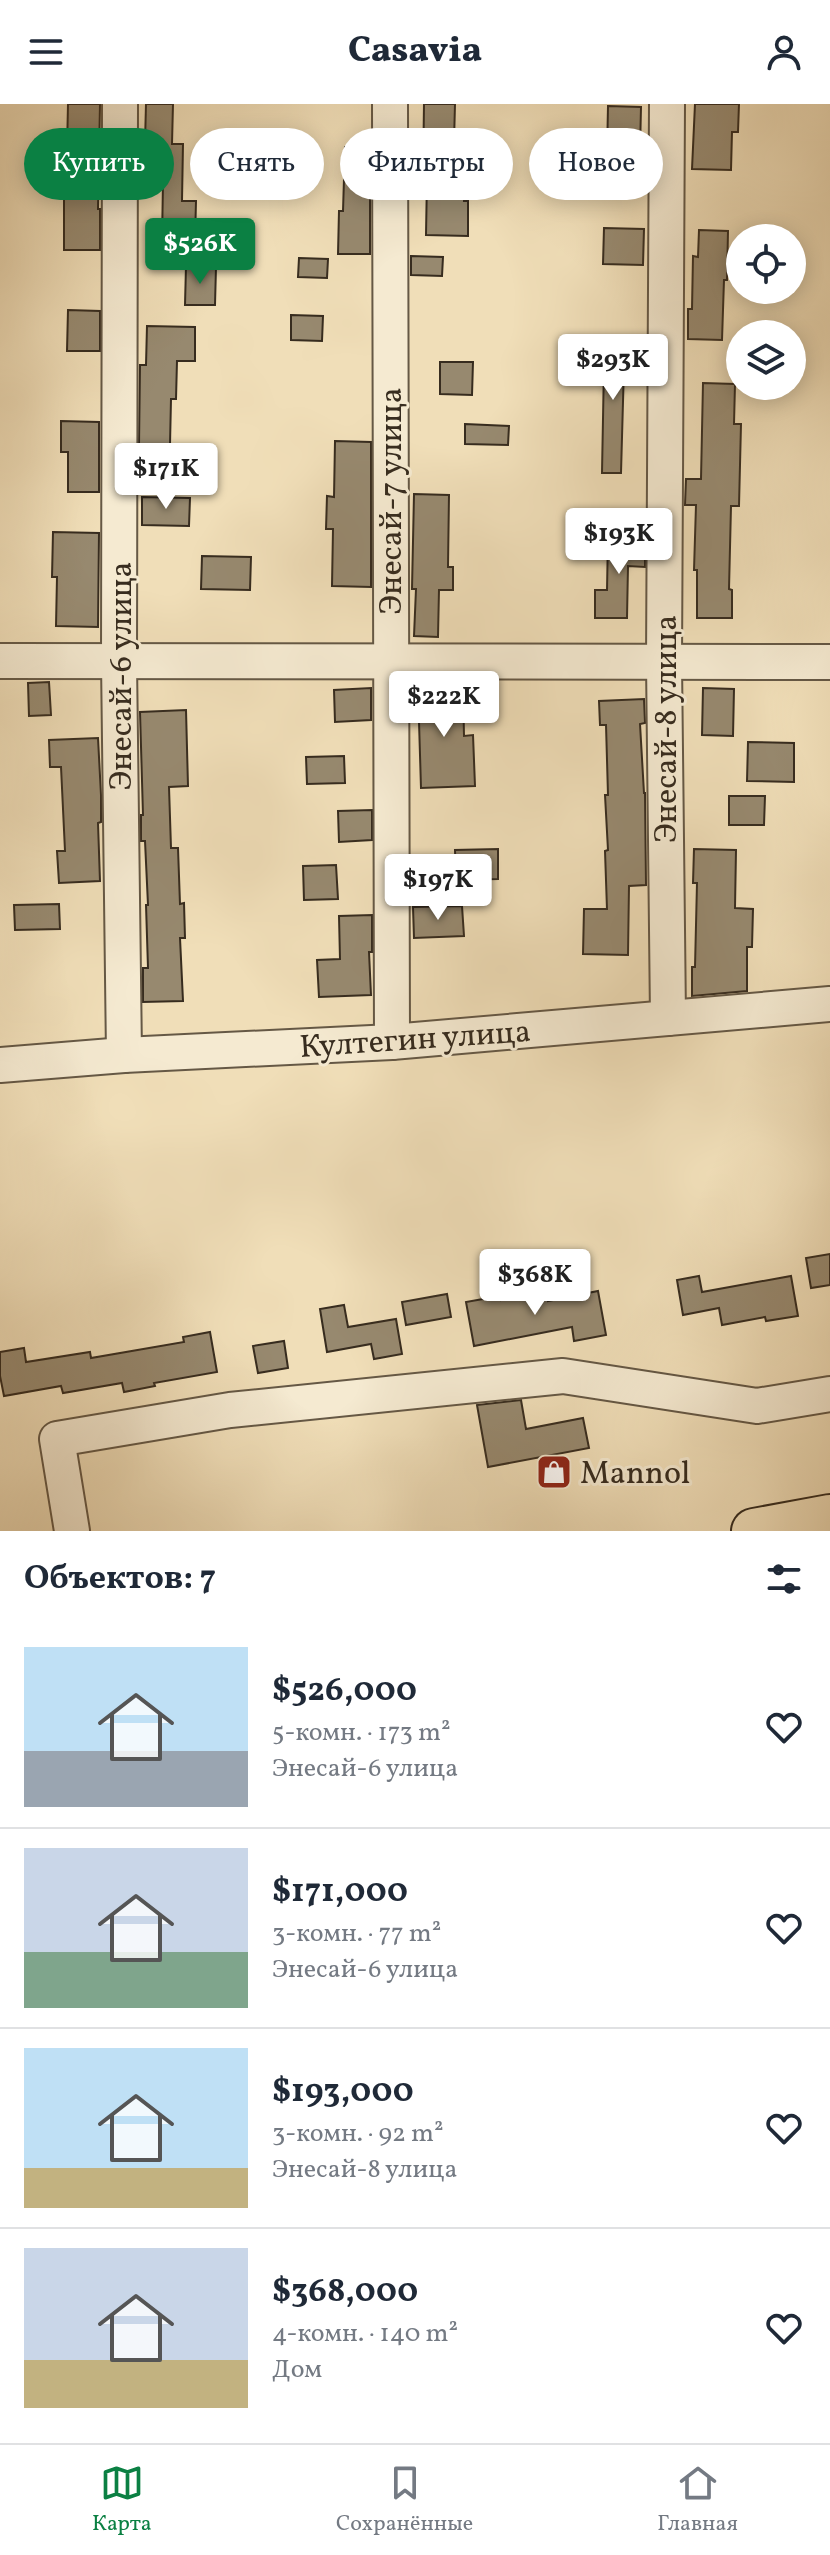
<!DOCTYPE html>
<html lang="ru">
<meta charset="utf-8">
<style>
:root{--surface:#fff;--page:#f6f6f7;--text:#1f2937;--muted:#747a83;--line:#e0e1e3;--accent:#0b8043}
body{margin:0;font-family:Vollkorn,serif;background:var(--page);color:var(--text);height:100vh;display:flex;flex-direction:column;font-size:30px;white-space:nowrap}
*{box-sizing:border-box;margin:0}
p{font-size:26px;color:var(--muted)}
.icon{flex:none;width:44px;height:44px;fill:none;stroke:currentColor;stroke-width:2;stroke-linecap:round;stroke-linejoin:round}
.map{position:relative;height:1427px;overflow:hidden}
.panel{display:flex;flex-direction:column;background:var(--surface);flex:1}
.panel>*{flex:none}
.banner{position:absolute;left:24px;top:24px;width:782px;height:72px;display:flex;gap:16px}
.controls{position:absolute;left:726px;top:120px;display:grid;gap:16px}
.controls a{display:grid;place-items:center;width:80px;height:80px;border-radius:50%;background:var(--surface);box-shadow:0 4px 20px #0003;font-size:40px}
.price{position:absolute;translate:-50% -68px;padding:0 18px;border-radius:8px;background:#fff;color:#222;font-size:26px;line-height:52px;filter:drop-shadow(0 2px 4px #0008)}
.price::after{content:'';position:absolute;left:50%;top:48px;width:24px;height:18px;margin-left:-12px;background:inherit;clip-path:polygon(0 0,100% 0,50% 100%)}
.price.active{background:var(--accent);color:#fff}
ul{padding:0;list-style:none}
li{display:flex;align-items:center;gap:24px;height:200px;padding:0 24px}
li+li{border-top:2px solid var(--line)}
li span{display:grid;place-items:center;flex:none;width:224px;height:160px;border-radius:0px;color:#555}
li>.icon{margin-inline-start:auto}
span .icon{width:96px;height:96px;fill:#fffc;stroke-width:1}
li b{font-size:34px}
h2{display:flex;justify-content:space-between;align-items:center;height:96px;padding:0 24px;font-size:34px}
.tag{padding:0 28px;border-radius:36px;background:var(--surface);box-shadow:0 4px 20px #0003;font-size:28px;line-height:72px}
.tag.active{background:var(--accent);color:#fff}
header{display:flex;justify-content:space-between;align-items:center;height:104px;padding:0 24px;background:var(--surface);font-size:36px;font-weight:800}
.tab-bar{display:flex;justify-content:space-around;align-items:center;height:112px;border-top:2px solid var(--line);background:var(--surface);font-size:22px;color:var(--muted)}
.tab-bar a{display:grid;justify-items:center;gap:4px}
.tab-bar .active{color:var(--accent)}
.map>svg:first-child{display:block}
.building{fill:#97896f;stroke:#372c1f;stroke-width:2}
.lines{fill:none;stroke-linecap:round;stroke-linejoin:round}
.minor-casing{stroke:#655845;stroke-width:38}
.major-casing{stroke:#372c1f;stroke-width:48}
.minor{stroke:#f5ead1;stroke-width:34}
.major{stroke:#f0deb8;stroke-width:44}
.labels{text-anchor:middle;stroke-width:6;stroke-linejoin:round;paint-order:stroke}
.street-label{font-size:32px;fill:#372c1f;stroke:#f5ead1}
.poi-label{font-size:32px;fill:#372c1f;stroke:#f5ead1;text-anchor:start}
</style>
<header><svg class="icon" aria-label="menu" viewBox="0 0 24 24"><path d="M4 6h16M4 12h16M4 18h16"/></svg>Casavia<svg class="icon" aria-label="person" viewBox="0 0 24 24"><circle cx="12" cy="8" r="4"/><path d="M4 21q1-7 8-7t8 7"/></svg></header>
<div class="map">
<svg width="830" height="1427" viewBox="0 0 830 1427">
<rect width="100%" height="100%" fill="#f0deb8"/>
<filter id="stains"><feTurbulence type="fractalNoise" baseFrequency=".0025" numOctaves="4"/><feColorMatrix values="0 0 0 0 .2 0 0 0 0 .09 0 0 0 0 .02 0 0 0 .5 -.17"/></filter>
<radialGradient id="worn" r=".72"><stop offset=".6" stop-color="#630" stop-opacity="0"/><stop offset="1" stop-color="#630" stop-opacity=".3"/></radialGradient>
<g class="building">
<path d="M68,0H100L98,105H100V146H64V46H67Z"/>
<path d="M146,0H173L172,40H183L182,97H196L195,137H162L163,78L144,77Z"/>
<path d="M424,0H455L454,38H465L464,97H468V132L426,131L427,74H423Z"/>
<path d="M695,0H739L738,28H732L731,66L692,65Z"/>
<path d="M608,2L641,3L639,88L593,86L594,51H607Z"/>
<path d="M345,43H370V150H338L339,107H343Z"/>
<path d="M604,124L644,125L643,161L603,160Z"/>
<path d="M699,126L728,127L727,176H724L722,236L688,235V205H692L693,152L698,153Z"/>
<path d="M411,152L443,153L442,172L411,171Z"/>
<path d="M299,154L328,155L327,174L298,173Z"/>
<path d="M186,162L216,163L215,201H185Z"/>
<path d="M68,206L100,207V247H67Z"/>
<path d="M291,211L323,212L322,237L291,236Z"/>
<path d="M147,222L195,223V257H177L176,295H171L170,341H139L140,261H146Z"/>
<path d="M598,239L632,240V262H624L621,369H602L604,261H598Z"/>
<path d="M440,258H473L472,291L440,290Z"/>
<path d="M703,279L735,280L734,320H741L739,402H731L729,485L732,486V514H697V466H694L696,401H685L686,375H701Z"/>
<path d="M61,317L99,318V388H68V348H61Z"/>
<path d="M465,320L509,322L508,341L465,340Z"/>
<path d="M335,337L371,338V483L332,482L333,425H326L327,392L334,393Z"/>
<path d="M414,390L449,391L448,463H453V486H439L438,533L414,532L416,485H412Z"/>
<path d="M142,393L190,394L189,422L142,421Z"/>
<path d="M53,428L99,429L98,523L56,522L57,473H52Z"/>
<path d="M608,432L645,433V463L628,462L627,514H595V486H607Z"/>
<path d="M202,452L251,453L250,486L201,485Z"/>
<path d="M49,578L51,611L29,612L28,579Z"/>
<path d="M463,582L464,632L473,631L475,682L421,684L418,584Z"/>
<path d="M371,584V616L335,618L334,586Z"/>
<path d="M703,584L734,585L733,632L702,631Z"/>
<path d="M644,595L645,619L640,620L644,689H645L646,781L629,782L628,851L583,850L584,805H607L605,747L608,746L605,691H608L606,621H600L599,597Z"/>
<path d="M186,606L188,682L169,683L171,744H178L180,800L184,799L185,834H180L183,897L143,898V864H148L146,801H148L145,737H141V711H143L140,608Z"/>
<path d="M98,634L101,691V718L98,719L100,777L59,779L57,747H65L61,663H50L49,636Z"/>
<path d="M748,638L794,639V678L747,677Z"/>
<path d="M344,652L345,679L307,680L306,653Z"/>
<path d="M729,692H765L764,721H729Z"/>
<path d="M372,706V736L339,738L338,707Z"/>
<path d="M498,745V775L456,776L455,746Z"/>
<path d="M694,745L736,746L735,804L753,805L752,843H747V887L692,892V863H695L697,779H693Z"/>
<path d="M336,761L338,795L304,796L303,762Z"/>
<path d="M59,800L60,825L15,826L14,801Z"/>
<path d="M462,802L464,832L414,834L413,803Z"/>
<path d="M372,811V848H369L371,891L319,893L317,856L340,855L339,812Z"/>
<path d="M830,1150V1181L811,1184L806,1154Z"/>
<path d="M699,1172L702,1188L791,1172L798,1212L766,1217L765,1213L722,1221L719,1204L683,1211L677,1176Z"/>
<path d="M598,1187L606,1231L574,1237L572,1223L474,1242L466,1198L500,1192L501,1196L546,1188L548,1197Z"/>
<path d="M447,1190L451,1213L406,1221L402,1198Z"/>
<path d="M344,1201L348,1223L396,1215L402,1250L374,1255L371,1240L327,1248L320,1205Z"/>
<path d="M210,1228L217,1268L154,1279L155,1282L124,1288L122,1279L63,1289L61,1282L4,1292L0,1272V1248L24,1244L26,1258L90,1248L91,1254L184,1238L183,1233Z"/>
<path d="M284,1237L288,1264L258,1269L253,1242Z"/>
<path d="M521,1296L526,1325L583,1314L589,1344L488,1363L477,1301Z"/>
</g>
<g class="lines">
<defs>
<g id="minor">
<path d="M120,0L119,558L124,951"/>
<path d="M390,0L392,938"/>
<path d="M667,0L664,558L668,914"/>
<path d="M0,557L830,558"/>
<path d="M0,961L124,951L392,938L830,900"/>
<path d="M72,1427L57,1335L230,1306L563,1272L757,1302L830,1290"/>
</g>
<path id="major" d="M754,1427L830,1413"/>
</defs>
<use href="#minor" class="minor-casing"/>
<use href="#major" class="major-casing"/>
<use href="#minor" class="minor"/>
<use href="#major" class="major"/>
</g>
<defs>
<symbol id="shop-square" viewBox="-11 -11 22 22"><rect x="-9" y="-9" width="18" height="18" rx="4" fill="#8f2418" stroke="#f5ead1"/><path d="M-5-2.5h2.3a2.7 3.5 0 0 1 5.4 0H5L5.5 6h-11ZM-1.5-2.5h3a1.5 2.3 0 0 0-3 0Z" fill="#fff"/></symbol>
</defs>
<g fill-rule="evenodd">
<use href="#shop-square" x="534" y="1348" width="40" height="40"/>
</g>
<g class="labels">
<g class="street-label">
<text transform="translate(390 397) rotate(-90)" y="11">Энесай-7 улица</text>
<text transform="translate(120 572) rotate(-90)" y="11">Энесай-6 улица</text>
<text transform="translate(665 625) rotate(-90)" y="11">Энесай-8 улица</text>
<text transform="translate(415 934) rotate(-4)" y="11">Култегин улица</text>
</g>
<g class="poi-label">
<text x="580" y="1379">Mannol</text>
</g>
</g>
<rect width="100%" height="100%" filter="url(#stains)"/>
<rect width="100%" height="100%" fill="url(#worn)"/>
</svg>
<div class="controls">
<a><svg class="icon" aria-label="locate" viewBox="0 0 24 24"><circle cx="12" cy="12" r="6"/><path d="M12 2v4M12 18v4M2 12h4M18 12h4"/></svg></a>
<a><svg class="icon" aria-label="layers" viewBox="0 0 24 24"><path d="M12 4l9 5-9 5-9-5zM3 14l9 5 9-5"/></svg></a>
</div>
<b class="price active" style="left:200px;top:182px">$526K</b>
<b class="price" style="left:613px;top:298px">$293K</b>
<b class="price" style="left:166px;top:407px">$171K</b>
<b class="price" style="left:619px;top:472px">$193K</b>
<b class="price" style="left:444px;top:635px">$222K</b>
<b class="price" style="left:438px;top:818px">$197K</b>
<b class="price" style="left:535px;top:1213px">$368K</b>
<div class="banner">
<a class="tag active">Купить</a>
<a class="tag">Снять</a>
<a class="tag">Фильтры</a>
<a class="tag">Новое</a>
</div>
</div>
<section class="panel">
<h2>Объектов: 7<svg class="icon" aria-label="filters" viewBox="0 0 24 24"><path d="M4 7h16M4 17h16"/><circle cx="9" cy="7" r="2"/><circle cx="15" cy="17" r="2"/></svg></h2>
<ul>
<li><span style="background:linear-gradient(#bfe0f5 65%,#9aa5b1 0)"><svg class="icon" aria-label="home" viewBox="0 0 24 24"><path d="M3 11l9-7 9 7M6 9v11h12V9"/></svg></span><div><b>$526,000</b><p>5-комн. · 173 m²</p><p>Энесай-6 улица</p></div><svg class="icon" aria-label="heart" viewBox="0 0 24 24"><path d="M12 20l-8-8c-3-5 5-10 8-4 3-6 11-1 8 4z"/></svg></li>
<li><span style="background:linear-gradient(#c9d6e8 65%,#7fa58c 0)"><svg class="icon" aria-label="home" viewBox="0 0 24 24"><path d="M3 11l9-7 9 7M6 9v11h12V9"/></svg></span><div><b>$171,000</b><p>3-комн. · 77 m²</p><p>Энесай-6 улица</p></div><svg class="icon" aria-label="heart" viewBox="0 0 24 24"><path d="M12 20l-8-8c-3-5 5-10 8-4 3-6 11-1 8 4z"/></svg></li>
<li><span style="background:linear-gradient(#bfe0f5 75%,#c2b280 0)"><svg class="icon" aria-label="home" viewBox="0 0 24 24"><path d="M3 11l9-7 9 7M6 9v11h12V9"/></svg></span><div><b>$193,000</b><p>3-комн. · 92 m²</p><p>Энесай-8 улица</p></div><svg class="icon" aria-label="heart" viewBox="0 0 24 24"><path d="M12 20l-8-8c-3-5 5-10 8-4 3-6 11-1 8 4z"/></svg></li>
<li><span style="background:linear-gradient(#c9d6e8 70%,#c2b280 0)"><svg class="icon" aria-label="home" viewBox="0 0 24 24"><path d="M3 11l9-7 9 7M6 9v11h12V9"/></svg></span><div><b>$368,000</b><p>4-комн. · 140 m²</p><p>Дом</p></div><svg class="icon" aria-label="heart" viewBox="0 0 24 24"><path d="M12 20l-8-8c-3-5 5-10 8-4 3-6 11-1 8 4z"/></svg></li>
</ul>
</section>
<nav class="tab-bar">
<a class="active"><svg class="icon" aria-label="map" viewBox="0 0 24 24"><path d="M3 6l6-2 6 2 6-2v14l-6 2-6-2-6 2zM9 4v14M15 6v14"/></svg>Карта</a>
<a><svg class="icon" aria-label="saved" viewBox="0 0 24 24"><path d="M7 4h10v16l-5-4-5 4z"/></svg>Сохранённые</a>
<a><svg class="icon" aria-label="home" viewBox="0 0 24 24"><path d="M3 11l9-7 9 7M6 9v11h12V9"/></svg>Главная</a>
</nav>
